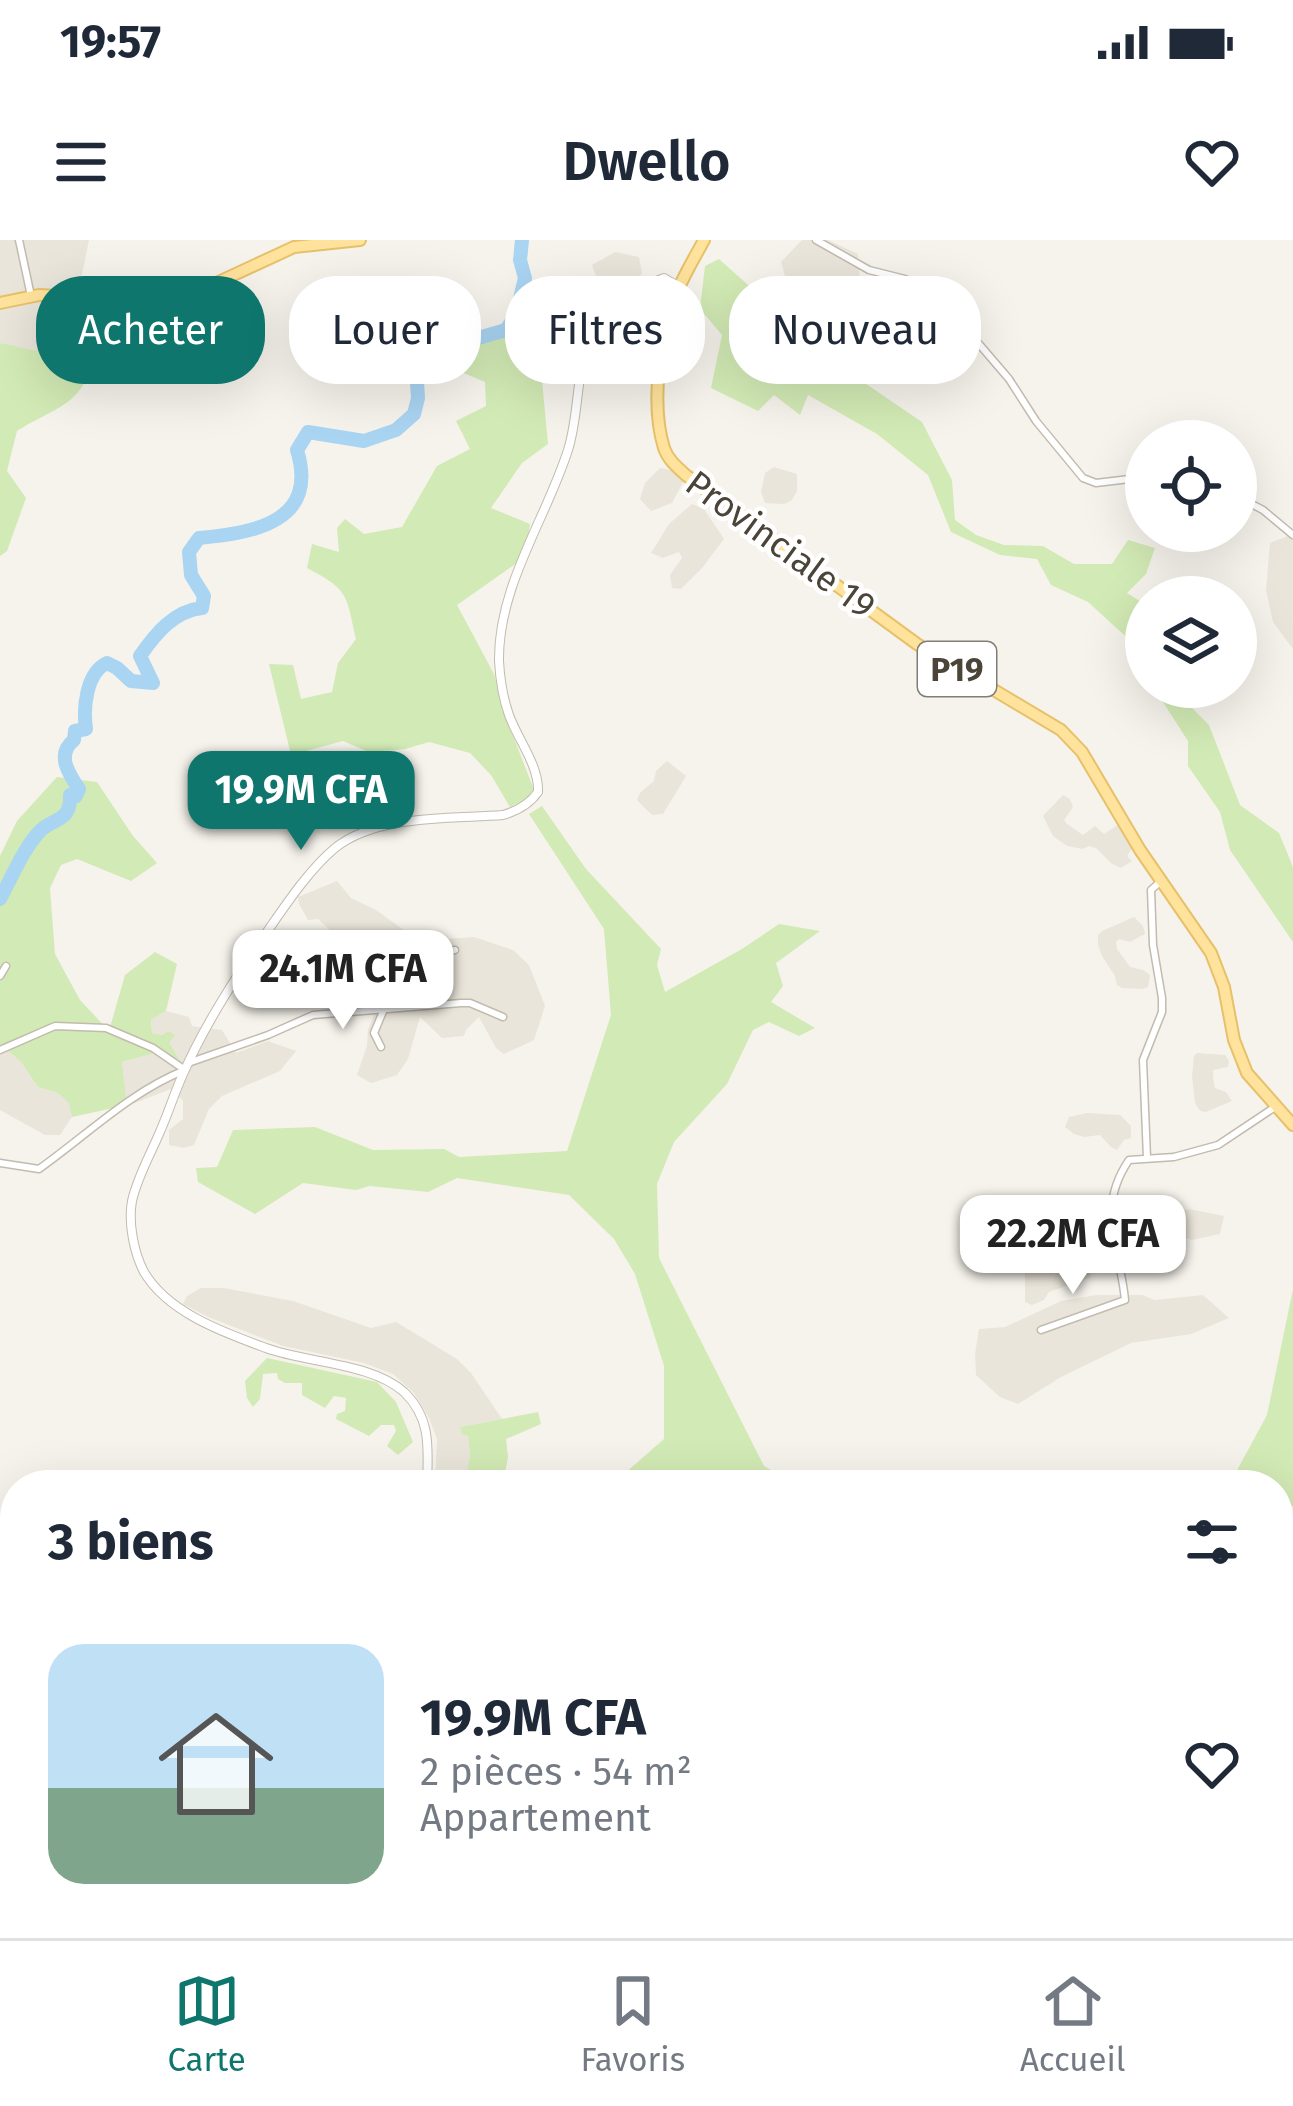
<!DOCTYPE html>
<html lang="fr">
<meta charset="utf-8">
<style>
:root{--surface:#fff;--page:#f6f6f7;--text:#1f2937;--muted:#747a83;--line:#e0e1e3;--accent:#0f766e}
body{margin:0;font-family:"Fira Sans",sans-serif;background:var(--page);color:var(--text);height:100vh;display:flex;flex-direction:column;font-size:45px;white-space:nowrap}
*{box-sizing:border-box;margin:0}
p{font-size:39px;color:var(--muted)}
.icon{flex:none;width:66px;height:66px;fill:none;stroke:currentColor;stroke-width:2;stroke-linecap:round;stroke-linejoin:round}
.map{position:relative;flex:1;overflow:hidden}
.details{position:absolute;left:0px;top:1230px;width:1293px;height:468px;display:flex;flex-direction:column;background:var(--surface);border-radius:48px 48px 0 0;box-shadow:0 12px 48px #0002}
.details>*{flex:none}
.guide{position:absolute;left:36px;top:36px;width:1221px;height:108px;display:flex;gap:24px}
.tools{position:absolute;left:1125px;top:180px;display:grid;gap:24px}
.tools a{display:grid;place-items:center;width:132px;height:132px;border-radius:50%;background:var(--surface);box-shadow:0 12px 48px #0002;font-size:60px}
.price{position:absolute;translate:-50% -102px;padding:0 27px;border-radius:24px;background:#fff;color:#222;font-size:39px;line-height:78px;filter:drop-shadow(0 3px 6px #0008)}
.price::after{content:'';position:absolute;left:50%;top:72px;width:36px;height:27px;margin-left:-18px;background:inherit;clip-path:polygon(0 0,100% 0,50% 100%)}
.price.current{background:var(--accent);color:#fff}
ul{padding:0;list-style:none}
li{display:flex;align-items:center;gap:36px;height:300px;padding:0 48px}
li+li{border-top:3px solid var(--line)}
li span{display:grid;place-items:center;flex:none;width:336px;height:240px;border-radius:36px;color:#555}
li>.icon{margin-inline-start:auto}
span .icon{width:144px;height:144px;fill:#fffc;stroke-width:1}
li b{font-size:51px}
h2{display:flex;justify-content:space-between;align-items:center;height:144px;padding:0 48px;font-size:51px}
.pill{padding:0 42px;border-radius:48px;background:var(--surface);box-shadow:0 12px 48px #0002;font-size:42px;line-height:108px}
.pill.current{background:var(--accent);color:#fff}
.status{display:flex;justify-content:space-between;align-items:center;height:84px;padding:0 60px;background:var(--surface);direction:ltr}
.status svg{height:33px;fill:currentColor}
header{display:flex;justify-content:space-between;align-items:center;height:156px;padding:0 48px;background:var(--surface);font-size:54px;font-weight:600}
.tabs{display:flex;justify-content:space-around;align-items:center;height:168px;border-top:3px solid var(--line);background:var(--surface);font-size:33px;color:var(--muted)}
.tabs a{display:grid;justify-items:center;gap:6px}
.tabs .current{color:var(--accent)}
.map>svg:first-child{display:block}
.residential{fill:#eae5da}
.green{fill:#d2eab5}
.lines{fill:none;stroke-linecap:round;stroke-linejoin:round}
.river{stroke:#a9d4f2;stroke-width:14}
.minor-casing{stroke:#c2bbae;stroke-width:9}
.tertiary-casing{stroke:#c2bbae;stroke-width:10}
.primary-casing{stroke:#e6c16a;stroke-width:14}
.minor{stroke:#fff;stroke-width:6}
.tertiary{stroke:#fff;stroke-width:8}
.primary{stroke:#ffe39c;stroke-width:10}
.labels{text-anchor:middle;stroke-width:9;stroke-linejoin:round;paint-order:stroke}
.shield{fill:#fff;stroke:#817c74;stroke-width:3}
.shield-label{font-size:33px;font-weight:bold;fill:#4b4439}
.street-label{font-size:36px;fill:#4b4439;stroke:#fff}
</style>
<div class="status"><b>19:57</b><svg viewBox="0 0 49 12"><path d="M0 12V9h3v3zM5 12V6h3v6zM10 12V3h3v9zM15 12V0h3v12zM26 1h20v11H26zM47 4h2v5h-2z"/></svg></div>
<header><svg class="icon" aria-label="menu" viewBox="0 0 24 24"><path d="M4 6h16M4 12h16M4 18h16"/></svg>Dwello<svg class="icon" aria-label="heart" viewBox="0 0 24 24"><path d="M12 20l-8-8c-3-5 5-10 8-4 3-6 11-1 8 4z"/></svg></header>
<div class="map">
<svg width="1293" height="1698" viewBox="0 0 1293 1698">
<rect width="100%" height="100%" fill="#f6f3ec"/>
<g class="residential">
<path d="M0,0H89L80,44L66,70L60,107L54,111L39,112L0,103Z"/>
<path d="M802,0H828L858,14L860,42L847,51L833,54H800L785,36L781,22Z"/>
<path d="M615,12L639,17L642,34L631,43L610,52L601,50L592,25Z"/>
<path d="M635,97L647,112L639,127L629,136L616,134L608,124L610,109L624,98Z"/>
<path d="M774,227L797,234V251L791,261L784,264L765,263L761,252L765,233Z"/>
<path d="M660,228L676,231L683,237V242L672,263L651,271L640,259L645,243Z"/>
<path d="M692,264L704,269L724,299L702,328L681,349L672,348L670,335L682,318L679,312L663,318L651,313L669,284Z"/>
<path d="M1293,294V409L1273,382L1266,350L1270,303Z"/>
<path d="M667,521L686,536L663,574L652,575L637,560L640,553L654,541L656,531Z"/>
<path d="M1063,555L1070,559L1073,567L1064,580L1067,584L1083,595L1095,586L1104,594L1119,584L1133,606L1127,616L1132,621L1121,628L1112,624L1096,608L1089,606L1083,609L1067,606L1053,596L1043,576Z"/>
<path d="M337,641L351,658L376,670L419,701L474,697L513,710L529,725L545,766L534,800L504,814L496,808L479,777L466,790L464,796L442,798L420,777L408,819L397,835L371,843L357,835L367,806L368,789L380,761L375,731L376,725L354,736L340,730L336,696L318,679L308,680L299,664L298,657Z"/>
<path d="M1134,677L1143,686L1145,694L1130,702L1119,699L1116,702L1117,709L1130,727L1143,730L1150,735L1148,747L1143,749L1122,748L1117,745L1115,736L1102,716L1098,705V695L1102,691Z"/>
<path d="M166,771L189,777L192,786L222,790L236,813L268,801L296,811L280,831L222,856L209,869L194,905L184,908L169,905V890L183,879V861L171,849L127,866L122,822L159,812L176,817L163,795L152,793L151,780Z"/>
<path d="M0,804L21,822L38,847L58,853L70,863L72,877L60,895H45L0,870Z"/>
<path d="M1197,813L1225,815L1229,821L1228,827L1213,830V837L1215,848L1226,852L1232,861L1206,872L1200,871L1195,863L1192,836L1194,816Z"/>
<path d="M1087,873L1120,875L1131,886V898L1124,900L1117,910L1111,907L1100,895L1084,897L1074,894L1065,887L1069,877Z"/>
<path d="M1189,969L1224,976L1220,994L1192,1000L1177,995L1172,989L1174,975Z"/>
<path d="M1092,1012L1094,1025L1089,1038L1049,1052L1044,1060L1032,1065L1025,1062V1022L1036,1014L1056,1018Z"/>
<path d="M201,1048H224L293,1061L371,1088L396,1082L457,1119L471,1133L502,1179L460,1187L468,1196L470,1216L467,1231L456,1234L453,1245H435L437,1199L429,1178L414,1153L393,1134L364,1123L283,1106L208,1077L183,1064L187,1056Z"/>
<path d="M1097,1055H1142L1155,1060L1203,1055L1229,1078L1191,1094L1131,1103L1061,1137L1018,1164L1000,1157L976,1135L975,1114L979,1089L1005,1087L1061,1061Z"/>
</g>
<g class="green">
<path d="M719,19L775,69L803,101L922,182L952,240L955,280L976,295L1004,305L1043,306L1074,324H1112L1128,300L1155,308L1146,334L1127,353L1146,365V415L1088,362L1051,345L1037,319L1000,315L951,292L928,235L877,194L808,155L800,175L774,155L758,171L711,148L722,95L700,69L705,26Z"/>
<path d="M66,70L95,112C84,166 59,165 17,191L7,231L26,258L7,311L0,316V103C20,106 42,117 60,106Z"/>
<path d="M524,86L540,119L548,204L522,223L491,268L530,284L526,311L521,320L457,365L494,434L505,475L534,550L526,560L510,567L491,535L470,513L429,502L405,509L369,512L343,501L291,515L269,424L293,425L301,459L332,452L338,423L356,399C346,354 349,350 307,328L312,304L339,312L337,288L345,279L364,294L402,287L437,226L470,209L456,181L486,166L485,142L449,127L463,99L492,88Z"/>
<path d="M1158,447H1190L1187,463L1209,485L1240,565L1279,593L1293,627V702L1230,610L1220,572L1188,526V501L1159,456Z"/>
<path d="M57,537L97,542L133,596L157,623L131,641L77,619L61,625L50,648L55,714L80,760L109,791L125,735L155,712L177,724L166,771L151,780L152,793L163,795L168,791L175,795L169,803L179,819L159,812L122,822L127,865L72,877L69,863L58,853L38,847L21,822L0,804V616L17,581Z"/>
<path d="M542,566L586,629L661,709L657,725L665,752L742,709L779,684L820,691L776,723L783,746L771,762L815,788L799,796L769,782L753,790L727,844L674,902L657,944L659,1018L764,1226L798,1245H584L589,1236L617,1240L664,1199V1126L635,1034L614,999L569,955L457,938L428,952L370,946L356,950L303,943L255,974L198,942L196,928L217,927L233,890L315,887L373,910L444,909L459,917L567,911L611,775L604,689L529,574Z"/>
<path d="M1293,1049V1266L1278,1271V1245H1229L1267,1175Z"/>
<path d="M267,1118L377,1142L396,1162L413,1202L398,1215L387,1206L396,1191L394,1185H381L369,1196L336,1179L337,1174L345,1171L346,1158L334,1156L325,1168L302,1155V1143H285L278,1139L277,1133L263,1134L260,1159L253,1167L247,1158L245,1141Z"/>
<path d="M538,1172L541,1184L506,1199L508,1217L503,1245H453L456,1234L467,1231L470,1216L468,1196L462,1194L460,1187Z"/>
<path d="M1026,1683H1198L1205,1698L1092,1696L1088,1698H1010Z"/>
</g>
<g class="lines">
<g class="river">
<path d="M0,659C12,637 24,607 41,590C56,577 71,581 70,555L76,556L79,549C68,533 56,514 74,500L75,491L86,489C83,468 86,433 107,423L117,428L131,441L153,443L140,416C156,393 174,371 202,368L204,356L191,335L189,312L199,298C254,293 319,282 297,210L308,192L364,201L396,190L414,174L418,158L415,110L460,88L478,98L506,90L516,75L525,38L520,20L522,0"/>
<path d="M0,1688L26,1689L32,1698"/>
</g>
<defs>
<g id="minor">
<path d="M19,0L31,56"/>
<path d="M816,0L869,30L905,39L921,47L979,104L1009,139L1036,181L1083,238L1096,243L1146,237"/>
<path d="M1236,256L1263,270L1293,295"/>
<path d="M0,736L6,726"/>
<path d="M393,768L388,721L455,710"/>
<path d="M381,807L374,793L384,769"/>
<path d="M0,810L55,786L106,788L153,808L185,830C130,852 87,895 39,929L0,923"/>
<path d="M191,822L268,795L313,775L461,763H470L503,777"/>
<path d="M1147,918L1143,820L1162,772V758L1153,705L1151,650L1161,641"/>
<path d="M1041,1090L1125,1060C1120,1007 1095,970 1129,920L1174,917L1218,905L1275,867"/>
</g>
<g id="tertiary">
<path d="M427,1245C428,1209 432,1179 404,1152C372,1123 307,1123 266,1108C225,1093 168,1073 144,1032C134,1013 128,983 132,961C137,938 150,915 159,894C168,874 174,854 183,834C206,782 239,732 271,686C289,660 311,628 335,608C377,574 452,579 503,575C517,571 529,565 538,552C539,525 518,500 509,475C503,458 500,439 499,421C498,346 546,279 568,210C581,169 574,123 597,84C612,60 638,47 664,38L679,47"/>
<path d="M671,1683L681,1698"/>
</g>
<g id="primary">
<path d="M704,0C695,17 685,33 678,50C660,93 650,163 664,208C668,220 678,228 687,236L917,404L1061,490L1082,512L1140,610L1211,713L1224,747L1234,800L1247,833L1293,885"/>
<path d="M0,63L39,55L113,59L188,51L212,45L294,7L360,0"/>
</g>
</defs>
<use href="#minor" class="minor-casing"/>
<use href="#tertiary" class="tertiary-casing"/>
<use href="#primary" class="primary-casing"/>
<use href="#minor" class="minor"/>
<use href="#tertiary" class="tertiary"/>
<use href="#primary" class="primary"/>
</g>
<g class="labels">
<rect class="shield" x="918" y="402" width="78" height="54" rx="9"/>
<g class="shield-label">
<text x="957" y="441">P19</text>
</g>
<g class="street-label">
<text transform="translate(781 304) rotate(36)" y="13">Provinciale 19</text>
</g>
</g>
</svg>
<div class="tools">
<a><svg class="icon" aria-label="locate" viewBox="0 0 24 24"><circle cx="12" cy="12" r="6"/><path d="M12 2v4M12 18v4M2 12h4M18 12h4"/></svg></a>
<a><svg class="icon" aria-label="layers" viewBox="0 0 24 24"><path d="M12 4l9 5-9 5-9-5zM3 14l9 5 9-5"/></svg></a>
</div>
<b class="price current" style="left:301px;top:613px">19.9M CFA</b>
<b class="price" style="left:343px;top:792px">24.1M CFA</b>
<b class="price" style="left:1073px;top:1057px">22.2M CFA</b>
<div class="guide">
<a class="pill current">Acheter</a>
<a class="pill">Louer</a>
<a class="pill">Filtres</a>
<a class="pill">Nouveau</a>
</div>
<section class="details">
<h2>3 biens<svg class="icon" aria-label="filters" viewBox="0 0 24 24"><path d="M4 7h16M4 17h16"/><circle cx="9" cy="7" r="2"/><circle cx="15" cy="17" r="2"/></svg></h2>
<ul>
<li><span style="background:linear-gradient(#bfe0f5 60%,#7fa58c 0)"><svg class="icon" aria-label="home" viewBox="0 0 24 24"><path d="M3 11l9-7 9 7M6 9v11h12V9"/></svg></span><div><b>19.9M CFA</b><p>2 pièces · 54 m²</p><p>Appartement</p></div><svg class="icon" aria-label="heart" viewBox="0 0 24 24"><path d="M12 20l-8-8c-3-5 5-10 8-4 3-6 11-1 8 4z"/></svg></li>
</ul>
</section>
</div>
<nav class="tabs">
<a class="current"><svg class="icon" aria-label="map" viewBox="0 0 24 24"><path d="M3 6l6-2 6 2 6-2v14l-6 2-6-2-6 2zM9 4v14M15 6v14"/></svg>Carte</a>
<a><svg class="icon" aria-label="saved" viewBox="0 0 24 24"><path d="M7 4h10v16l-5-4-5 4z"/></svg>Favoris</a>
<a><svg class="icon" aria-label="home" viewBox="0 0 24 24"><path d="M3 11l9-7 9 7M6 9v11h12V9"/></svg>Accueil</a>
</nav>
